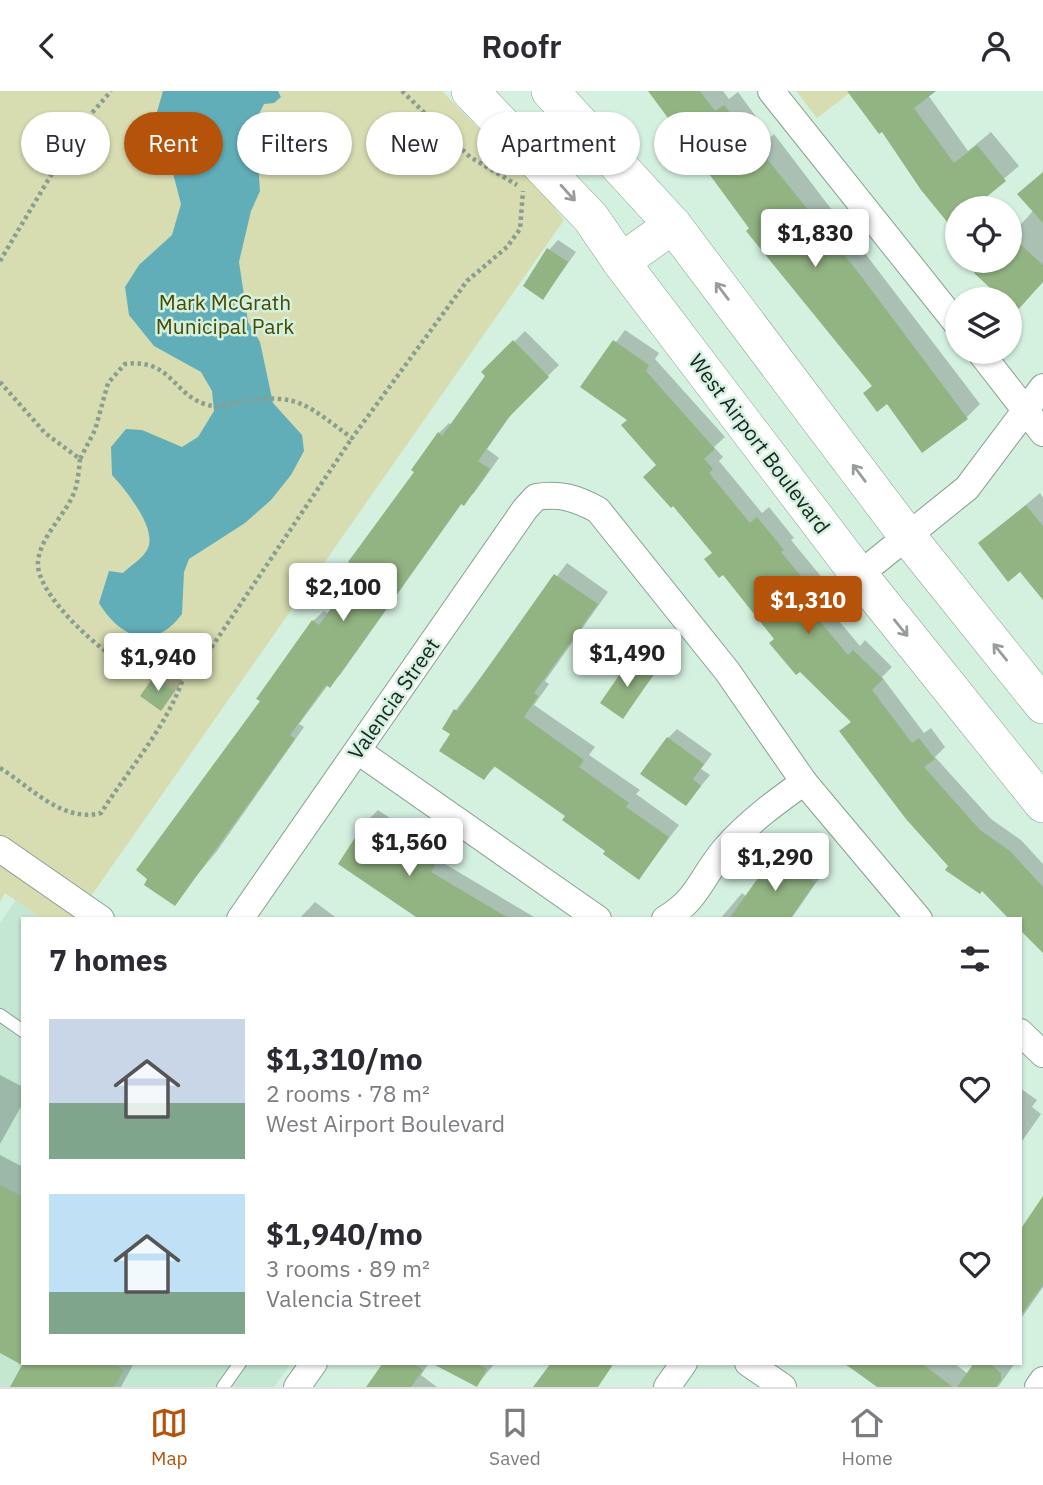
<!DOCTYPE html>
<meta charset="utf-8">
<style>
:root{--surface:#fff;--page:#f7f7f7;--text:#2b2b33;--muted:#7c7c81;--line:#e1e1e2;--accent:#b45309}
body{margin:0;font-family:"IBM Plex Sans",sans-serif;background:var(--page);color:var(--text);height:100vh;display:flex;flex-direction:column;font-size:26px;white-space:nowrap}
*{box-sizing:border-box;margin:0}
p{font-size:23px;color:var(--muted)}
.icon{flex:none;width:38px;height:38px;fill:none;stroke:currentColor;stroke-width:2;stroke-linecap:round;stroke-linejoin:round}
.map{position:relative;flex:1;overflow:hidden}
.sheet{position:absolute;left:21px;top:826px;width:1001px;height:448px;display:flex;flex-direction:column;background:var(--surface);border-radius:0px;box-shadow:0 2px 5px #0004}
.sheet>*{flex:none}
.hud{position:absolute;left:21px;top:21px;width:1001px;height:63px;display:flex;gap:14px}
.buttons{position:absolute;left:945px;top:105px;display:grid;gap:14px}
.buttons a{display:grid;place-items:center;width:77px;height:77px;border-radius:50%;background:var(--surface);box-shadow:0 2px 5px #0004;font-size:35px}
.price{position:absolute;translate:-50% -60px;padding:0 16px;border-radius:7px;background:#fff;color:#222;font-size:23px;line-height:46px;filter:drop-shadow(0 2px 4px #0008)}
.price::after{content:'';position:absolute;left:50%;top:42px;width:21px;height:16px;margin-left:-10px;background:inherit;clip-path:polygon(0 0,100% 0,50% 100%)}
.price.current{background:var(--accent);color:#fff}
ul{padding:0;list-style:none}
li{display:flex;align-items:center;gap:21px;height:175px;padding:0 28px}
li span{display:grid;place-items:center;flex:none;width:196px;height:140px;border-radius:0px;color:#555}
li>.icon{margin-inline-start:auto}
span .icon{width:84px;height:84px;fill:#fffc;stroke-width:1}
li b{font-size:30px}
h2{display:flex;justify-content:space-between;align-items:center;height:84px;padding:0 28px;font-size:30px}
.chip{padding:0 24px;border-radius:32px;background:var(--surface);box-shadow:0 2px 5px #0004;font-size:24px;line-height:63px}
.chip.current{background:var(--accent);color:#fff}
header{display:flex;justify-content:space-between;align-items:center;height:91px;padding:0 28px;background:var(--surface);font-size:32px;font-weight:600}
.dock{display:flex;justify-content:space-around;align-items:center;height:98px;border-top:2px solid var(--line);background:var(--surface);font-size:19px;color:var(--muted)}
.dock a{display:grid;justify-items:center;gap:4px}
.dock .current{color:var(--accent)}
.map>svg:first-child{display:block}
.built{fill:#c4e7d2}
.green{fill:#d7dcb1}
.water{fill:#61aeb9}
.shadow{fill:#0003}
.building{fill:#92b483}
.lines{fill:none;stroke-linecap:round;stroke-linejoin:round}
.service-casing{stroke:#87a192;stroke-width:14}
.minor-casing{stroke:#87a192;stroke-width:28}
.secondary-casing{stroke:#87a192;stroke-width:38}
.path{stroke:#889e91;stroke-width:4.5;stroke-dasharray:3.5 3.5;stroke-linecap:butt}
.service{stroke:#fff;stroke-width:12}
.minor{stroke:#fff;stroke-width:26}
.secondary{stroke:#fff;stroke-width:37}
.oneway{stroke:#989c9a}
.labels{text-anchor:middle;stroke-width:5;stroke-linejoin:round;paint-order:stroke}
.park-label{font-size:21px;fill:#474a01;stroke:#d4f1e0}
.street-label{font-size:21px;fill:#19241e;stroke:#d4f1e0}
</style>
<header><svg class="icon" aria-label="back" viewBox="0 0 24 24"><path d="M15 5l-7 7 7 7"/></svg>Roofr<svg class="icon" aria-label="person" viewBox="0 0 24 24"><circle cx="12" cy="8" r="4"/><path d="M4 21q1-7 8-7t8 7"/></svg></header>
<div class="map">
<svg width="1043" height="1296" viewBox="0 0 1043 1296">
<rect width="100%" height="100%" fill="#d4f1e0"/>
<path class="built" d="M17,807L48,828H23V1272H291L274,1296H0V832Z"/>
<g class="green">
<path d="M0,0H442L547,107L564,129L75,828H43L5,802L0,811Z"/>
<path d="M796,0H852L817,27Z"/>
</g>
<path class="water" d="M163,0H278L281,6L274,12L264,13L247,47L258,72L260,100L251,120L239,171L248,231L260,251L273,312L302,344L304,360L291,384L271,409L245,432L189,468L184,481L182,523C154,561 120,547 99,512L109,480L123,482C130,475 142,468 147,459C159,439 125,398 112,384L111,356L126,338L142,339L182,356L198,346L214,320L212,300L201,281L154,255L129,224L125,196L139,174L172,144L181,113L157,21Z"/>
<g class="shadow">
<path d="M653,0H723L729,8L738,1L771,46L774,43L980,313L966,327L874,294L777,176L651,2Z"/>
<path d="M858,0H933L928,4L968,60L991,41L1019,75L970,117H957V128L951,133Z"/>
<path d="M1043,81V190L1016,218L1010,208H1005L976,182L987,170H1010V145L1034,119Z"/>
<path d="M558,149L576,161L543,207L549,159Z"/>
<path d="M625,239L659,262L655,268L725,346L714,356L723,366L719,370L762,422L769,416L794,447L791,449L824,489L813,499L860,555L865,549L892,576L882,586L924,642L931,637L945,656L935,666L991,728L1021,749L1043,773V860L1020,828L950,775L841,640L852,630L800,578L776,547L714,461L630,328L583,295Z"/>
<path d="M525,240L559,274L518,314L487,358L499,367L474,402L462,412L340,584L328,594L299,633L304,636L217,760L174,812L263,610L313,530L324,520L329,523L361,478L439,342L449,332L452,334L487,284L484,281Z"/>
<path d="M1040,402L1043,407V507L1020,479L980,452Z"/>
<path d="M567,472L608,501L545,590L549,593L534,614L595,656L589,664L640,699L636,703L679,734L639,787L567,724L496,675L484,687L452,642L456,619Z"/>
<path d="M642,559L662,573L622,626L632,569Z"/>
<path d="M165,577L183,590L161,618L156,587Z"/>
<path d="M677,638L712,663L701,678L710,684L686,713L668,647Z"/>
<path d="M378,719L444,763L440,770L534,826L422,828L368,729Z"/>
<path d="M787,753L825,779L791,828H720L742,802L747,806Z"/>
<path d="M315,811L338,828H299Z"/>
<path d="M0,984L23,996V1012L0,1053Z"/>
<path d="M1020,997L1037,1009L1032,1016L1041,1023L1020,1053Z"/>
<path d="M0,1064L23,1076V1272H134L121,1296H26L24,1274L0,1260Z"/>
<path d="M1043,1108V1196L1020,1229V1156Z"/>
<path d="M384,1272H429L421,1284L437,1296H368Z"/>
<path d="M435,1272H495L477,1294Z"/>
<path d="M843,1272H954L968,1283L976,1272H1015L998,1296H879Z"/>
</g>
<g class="building">
<path d="M648,0H700L715,20L724,14L861,185L968,328L922,362L887,313L877,321L863,302L872,295L746,140L749,137Z"/>
<path d="M847,0H936L914,17L954,72L977,54L1006,90L973,117H957V143L921,99L882,41L879,43Z"/>
<path d="M1043,81V132L1017,103Z"/>
<path d="M1010,144L1043,174V191L1016,221L1010,215V208H1002L974,182L985,170H1010Z"/>
<path d="M547,157L568,171L543,209L523,195Z"/>
<path d="M513,249L549,286L508,327L478,370L490,378L464,415L461,413L330,597L326,594L290,644L295,648L175,815L144,794L147,788L136,779L260,610L256,608L312,529L319,534L359,479L348,471L414,381L411,379L438,341L442,345L485,285L481,281Z"/>
<path d="M613,249L649,274L646,280L715,358L704,368L713,378L709,382L750,432L757,426L784,459L781,461L814,501L803,510L848,564L853,559L883,588L872,599L912,652L919,647L935,668L924,676L980,739L1010,760L1043,796V862L1020,839V828H1009L982,800L980,803L945,779L948,775L906,728L839,640L851,631L800,581L796,584L769,552L774,548L723,484L719,487L704,468L712,462L673,415L671,417L643,386L656,374L621,334L627,329L580,296Z"/>
<path d="M1026,414L1043,435V509L1020,481L1008,491L978,452Z"/>
<path d="M554,483L598,513L534,602L538,605L524,626L584,669L579,676L629,712L626,716L669,746L639,789L603,763L605,760L562,729L565,725L494,675L484,689L439,660L450,643L442,638L454,618L457,620Z"/>
<path d="M631,567L654,583L623,628L600,612Z"/>
<path d="M154,585L175,600L161,620L140,605Z"/>
<path d="M667,646L704,673L693,688L701,695L686,715L640,683Z"/>
<path d="M367,728L435,774L431,781L510,828H419L338,773Z"/>
<path d="M775,763L815,792L790,828H729Z"/>
<path d="M0,1094L23,1106V1273L112,1272L124,1279L114,1296H10L22,1274L0,1262Z"/>
<path d="M1043,1105V1194L1020,1225V1139Z"/>
<path d="M383,1272H413L423,1279L411,1296H366Z"/>
<path d="M431,1272H476L487,1278L477,1296Z"/>
<path d="M551,1272H614L598,1296H533Z"/>
<path d="M844,1272H921L953,1296H877Z"/>
<path d="M974,1272H989L1001,1282V1289L996,1296H957Z"/>
</g>
<g class="lines">
<defs>
<g id="service">
<path d="M0,924L23,940"/>
<path d="M223,1296L240,1272"/>
</g>
<g id="minor">
<path d="M771,0L957,233"/>
<path d="M980,261L1043,342"/>
<path d="M859,484L967,397L1043,296"/>
<path d="M358,660L598,828"/>
<path d="M0,758L101,828"/>
<path d="M240,828L525,418L536,406C560,402 576,407 598,419L727,580L804,691L919,828"/>
<path d="M665,828C699,808 701,786 725,758C747,732 776,711 804,691"/>
<path d="M1020,941L1043,963"/>
<path d="M748,1272L783,1296"/>
<path d="M297,1296L314,1272"/>
<path d="M667,1296L684,1272"/>
<path d="M1038,1296L1043,1289"/>
</g>
<g id="secondary">
<path d="M470,0L591,127L621,171L859,484L1043,713"/>
<path d="M550,0L673,134L908,446L1043,614"/>
<path d="M621,171L673,134"/>
</g>
</defs>
<use href="#service" class="service-casing"/>
<use href="#minor" class="minor-casing"/>
<use href="#secondary" class="secondary-casing"/>
<g class="path">
<path d="M402,0L470,66L517,94"/>
<path d="M0,170L79,37L111,0"/>
<path d="M0,291L45,342L80,368L95,339L108,292L125,273C172,267 173,305 208,314C218,317 234,312 245,310C300,301 310,317 352,347L467,190L507,156L520,138L523,100"/>
<path d="M80,368C79,378 78,390 75,399C67,423 40,445 38,471C35,503 104,565 131,576C150,584 182,584 199,575L352,347"/>
<path d="M0,677C31,696 62,732 101,722C130,676 168,635 185,582"/>
</g>
<use href="#service" class="service"/>
<use href="#minor" class="minor"/>
<use href="#secondary" class="secondary"/>
</g>
<defs><path id="oneway-shaft" d="M-6 0H5M1.5-3L5.5 0L1.5 3" fill="none" stroke-width="1.6" stroke-linecap="round" stroke-linejoin="round" transform="scale(1.75)"/></defs>
<g class="oneway">
<use href="#oneway-shaft" transform="translate(568 102) rotate(48)"/>
<use href="#oneway-shaft" transform="translate(722 200) rotate(-127)"/>
<use href="#oneway-shaft" transform="translate(859 382) rotate(-127)"/>
<use href="#oneway-shaft" transform="translate(901 537) rotate(51)"/>
<use href="#oneway-shaft" transform="translate(1000 561) rotate(-129)"/>
</g>
<g class="labels">
<g class="park-label">
<text x="225" y="219">Mark McGrath<tspan x="225" dy="24">Municipal Park</tspan></text>
</g>
<g class="street-label">
<text transform="translate(759 353) rotate(53)" y="7">West Airport Boulevard</text>
<text transform="translate(394 608) rotate(-55)" y="7">Valencia Street</text>
</g>
</g>
</svg>
<div class="buttons">
<a><svg class="icon" aria-label="locate" viewBox="0 0 24 24"><circle cx="12" cy="12" r="6"/><path d="M12 2v4M12 18v4M2 12h4M18 12h4"/></svg></a>
<a><svg class="icon" aria-label="layers" viewBox="0 0 24 24"><path d="M12 4l9 5-9 5-9-5zM3 14l9 5 9-5"/></svg></a>
</div>
<b class="price" style="left:815px;top:178px">$1,830</b>
<b class="price" style="left:343px;top:532px">$2,100</b>
<b class="price current" style="left:808px;top:545px">$1,310</b>
<b class="price" style="left:627px;top:598px">$1,490</b>
<b class="price" style="left:158px;top:602px">$1,940</b>
<b class="price" style="left:409px;top:787px">$1,560</b>
<b class="price" style="left:775px;top:802px">$1,290</b>
<div class="hud">
<a class="chip">Buy</a>
<a class="chip current">Rent</a>
<a class="chip">Filters</a>
<a class="chip">New</a>
<a class="chip">Apartment</a>
<a class="chip">House</a>
</div>
<section class="sheet">
<h2>7 homes<svg class="icon" aria-label="filters" viewBox="0 0 24 24"><path d="M4 7h16M4 17h16"/><circle cx="9" cy="7" r="2"/><circle cx="15" cy="17" r="2"/></svg></h2>
<ul>
<li><span style="background:linear-gradient(#c9d6e8 60%,#7fa58c 0)"><svg class="icon" aria-label="home" viewBox="0 0 24 24"><path d="M3 11l9-7 9 7M6 9v11h12V9"/></svg></span><div><b>$1,310/mo</b><p>2 rooms · 78 m²</p><p>West Airport Boulevard</p></div><svg class="icon" aria-label="heart" viewBox="0 0 24 24"><path d="M12 20l-8-8c-3-5 5-10 8-4 3-6 11-1 8 4z"/></svg></li>
<li><span style="background:linear-gradient(#bfe0f5 70%,#7fa58c 0)"><svg class="icon" aria-label="home" viewBox="0 0 24 24"><path d="M3 11l9-7 9 7M6 9v11h12V9"/></svg></span><div><b>$1,940/mo</b><p>3 rooms · 89 m²</p><p>Valencia Street</p></div><svg class="icon" aria-label="heart" viewBox="0 0 24 24"><path d="M12 20l-8-8c-3-5 5-10 8-4 3-6 11-1 8 4z"/></svg></li>
</ul>
</section>
</div>
<nav class="dock">
<a class="current"><svg class="icon" aria-label="map" viewBox="0 0 24 24"><path d="M3 6l6-2 6 2 6-2v14l-6 2-6-2-6 2zM9 4v14M15 6v14"/></svg>Map</a>
<a><svg class="icon" aria-label="saved" viewBox="0 0 24 24"><path d="M7 4h10v16l-5-4-5 4z"/></svg>Saved</a>
<a><svg class="icon" aria-label="home" viewBox="0 0 24 24"><path d="M3 11l9-7 9 7M6 9v11h12V9"/></svg>Home</a>
</nav>
